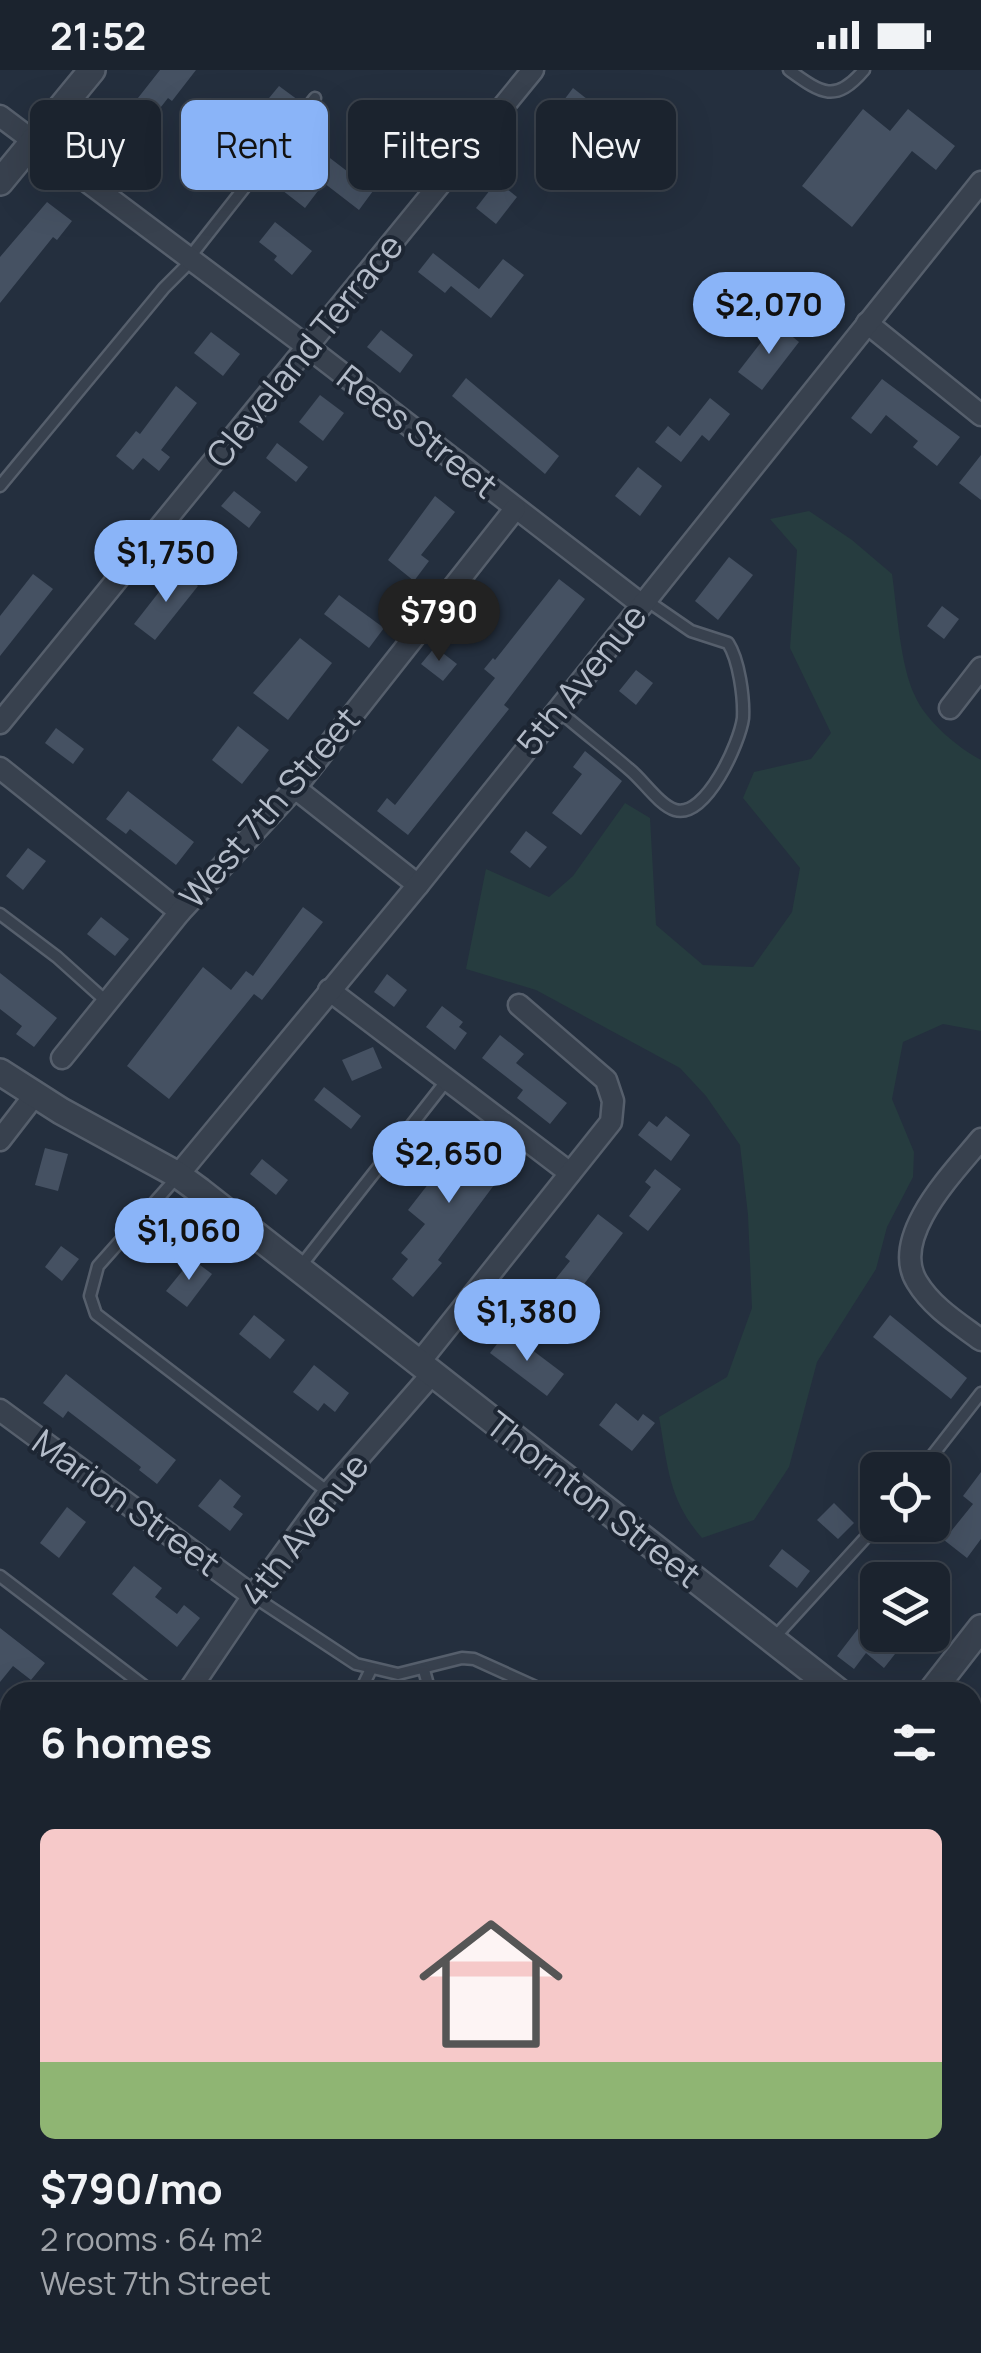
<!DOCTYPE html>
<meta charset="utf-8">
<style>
:root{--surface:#1b232e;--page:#242b36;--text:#f1f3f6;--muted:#a0a4aa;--line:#39404a;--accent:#8ab4f8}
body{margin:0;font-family:Manrope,sans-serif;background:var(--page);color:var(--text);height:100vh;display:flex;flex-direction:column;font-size:38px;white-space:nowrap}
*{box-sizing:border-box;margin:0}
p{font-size:32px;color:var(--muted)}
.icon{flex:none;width:55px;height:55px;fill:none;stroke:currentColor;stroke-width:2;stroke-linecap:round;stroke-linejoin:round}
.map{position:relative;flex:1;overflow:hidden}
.drawer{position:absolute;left:0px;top:1612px;width:982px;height:672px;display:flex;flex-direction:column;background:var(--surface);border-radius:30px 30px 0 0;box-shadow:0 10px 40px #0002,0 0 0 2px var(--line)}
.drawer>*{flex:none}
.hud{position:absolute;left:30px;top:30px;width:922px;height:90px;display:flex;gap:20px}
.fabs{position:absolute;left:860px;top:1382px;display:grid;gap:20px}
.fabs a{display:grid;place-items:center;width:90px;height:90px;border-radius:15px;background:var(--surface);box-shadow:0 10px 40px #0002,0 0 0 2px var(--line);font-size:50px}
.price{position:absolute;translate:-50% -85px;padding:0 22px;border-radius:35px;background:var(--accent);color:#111;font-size:32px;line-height:65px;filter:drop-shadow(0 2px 5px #0008)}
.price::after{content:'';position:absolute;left:50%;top:60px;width:30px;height:22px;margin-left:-15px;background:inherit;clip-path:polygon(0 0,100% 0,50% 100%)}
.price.current{background:#222;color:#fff}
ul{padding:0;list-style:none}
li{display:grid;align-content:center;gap:20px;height:530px;padding:0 40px}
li+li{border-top:2px solid var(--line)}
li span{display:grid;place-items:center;height:310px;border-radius:15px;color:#555}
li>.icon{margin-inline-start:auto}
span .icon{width:180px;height:180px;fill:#fffc;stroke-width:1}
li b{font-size:42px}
h2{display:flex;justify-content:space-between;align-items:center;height:120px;padding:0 40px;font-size:42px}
.chip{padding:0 35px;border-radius:15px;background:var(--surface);box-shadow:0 10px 40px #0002,0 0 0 2px var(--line);font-size:35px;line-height:90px}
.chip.current{background:var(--accent);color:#111}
.status{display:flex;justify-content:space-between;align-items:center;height:70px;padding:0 50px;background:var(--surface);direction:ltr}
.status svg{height:28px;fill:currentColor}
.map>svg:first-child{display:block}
.green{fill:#263c3f}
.building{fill:#455162}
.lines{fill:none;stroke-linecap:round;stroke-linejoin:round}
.service-casing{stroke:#565f6c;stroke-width:15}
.minor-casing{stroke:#565f6c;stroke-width:25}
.tertiary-casing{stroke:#565f6c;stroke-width:30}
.service{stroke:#38414e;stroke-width:10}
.minor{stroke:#38414e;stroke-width:20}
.tertiary{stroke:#38414e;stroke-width:25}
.labels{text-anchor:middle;stroke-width:8;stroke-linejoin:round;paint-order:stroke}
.street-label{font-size:35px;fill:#b4bcc9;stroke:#1d2633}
</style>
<div class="status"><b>21:52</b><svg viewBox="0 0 49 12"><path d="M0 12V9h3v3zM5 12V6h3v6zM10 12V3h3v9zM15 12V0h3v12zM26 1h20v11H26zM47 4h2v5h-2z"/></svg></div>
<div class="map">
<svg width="981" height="2283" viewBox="0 0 981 2283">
<rect width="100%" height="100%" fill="#242f3e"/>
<g class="green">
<path d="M809,441L852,470L892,504C897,539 900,595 915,626C926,651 958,678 981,690V961L943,954L903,972L892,1029L914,1082L913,1107L887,1157L876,1199L817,1292L789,1397L754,1450L702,1468C668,1429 668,1396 659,1347L727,1307L752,1238L748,1145L740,1075L706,1026L680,998L536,920L466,899L486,799L549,827L573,806L625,733L650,748L656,855L703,895L753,897L792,842L800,798L743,728L754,702L811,689L831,663L790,578L797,480L770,449Z"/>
<path d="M713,2275H934L928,2283H711Z"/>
</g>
<g class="building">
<path d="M160,0H196L172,31L168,28L135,70L149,81L133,101L97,73L108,58L112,61Z"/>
<path d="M279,16L298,30L279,54L260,39Z"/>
<path d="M573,18L592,33L576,53L558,38Z"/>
<path d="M414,33L433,48L406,83L410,86L398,101L360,71L372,56L387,68Z"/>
<path d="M863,39L890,61L908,39L955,76L936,100L912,81L852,157L802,116Z"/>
<path d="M326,85L373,121L359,140L324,113L305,138L264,106L273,95L301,117Z"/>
<path d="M497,111L517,127L496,154L476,138Z"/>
<path d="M47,132L72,151L57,170L53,167L0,233V187Z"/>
<path d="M275,152L312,181L292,205L274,190L277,186L259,172Z"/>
<path d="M433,183L479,219L503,189L524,205L491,248L451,216L445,223L418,202Z"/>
<path d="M776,253L799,272L762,320L738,302Z"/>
<path d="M381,260L413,285L400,303L367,277Z"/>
<path d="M211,262L240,284L223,306L194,283Z"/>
<path d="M466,308L559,386L545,404L452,326Z"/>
<path d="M882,309L960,367L937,396L913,377L918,371L886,345L871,364L851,348Z"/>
<path d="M176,316L197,333L161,380L170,387L159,401L143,388L133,400L116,386L136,361L140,364Z"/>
<path d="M320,325L344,343L323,371L299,352Z"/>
<path d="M710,328L730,344L709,371L702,365L681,392L655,372L668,356L680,366Z"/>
<path d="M277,373L308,397L296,412L266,388Z"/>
<path d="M981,385V430L959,413Z"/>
<path d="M638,397L662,416L640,446L615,426Z"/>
<path d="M234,421L261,442L249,458L221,436Z"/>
<path d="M435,426L455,442L421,485L429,491L414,511L388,490Z"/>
<path d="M729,487L753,505L718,550L695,531Z"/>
<path d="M177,499L198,516L155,570L134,554Z"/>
<path d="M33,504L53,519L0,586V546Z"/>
<path d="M559,509L585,529L504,635L509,639L408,765L377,741L387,728L395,735L460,652L495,608L484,599L493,588L495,590Z"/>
<path d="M339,525L384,558L369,578L324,544Z"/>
<path d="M942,536L959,549L944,569L927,556Z"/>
<path d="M300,568L332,593L288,650L253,623Z"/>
<path d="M435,577L457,594L443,611L421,594Z"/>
<path d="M636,600L653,613L636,635L619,621Z"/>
<path d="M238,656L269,680L242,714L212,690Z"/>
<path d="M56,658L84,679L73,694L45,673Z"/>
<path d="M585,681L622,711L581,765L552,743L582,704L573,697Z"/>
<path d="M128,721L194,772L176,795L130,759L126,764L106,749Z"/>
<path d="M526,761L547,777L530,798L510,782Z"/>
<path d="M28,778L46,791L23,820L6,806Z"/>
<path d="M303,837L323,852L262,930L254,924L169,1029L127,996L203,897L231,920L246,901L253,906Z"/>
<path d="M101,847L129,869L115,886L87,864Z"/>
<path d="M0,903L57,948L34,977L16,964L22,956L0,939Z"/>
<path d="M387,904L407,920L394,937L374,922Z"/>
<path d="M442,936L463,952L459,957L467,963L455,980L426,957Z"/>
<path d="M500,965L524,984L516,993L567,1033L550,1054L517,1028L523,1020L482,988Z"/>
<path d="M373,977L382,998L352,1011L342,990Z"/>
<path d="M324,1017L361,1046L351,1059L314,1030Z"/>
<path d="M666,1046L690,1065L671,1091L638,1065L649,1051L657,1057Z"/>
<path d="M471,1059L512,1091L438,1190L442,1193L413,1227L392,1209L408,1189L401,1183L425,1154L408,1140Z"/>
<path d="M45,1078L68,1084L58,1121L35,1115Z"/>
<path d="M262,1089L288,1110L276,1125L250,1104Z"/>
<path d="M655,1099L681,1119L648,1161L629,1146L651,1117L645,1112Z"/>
<path d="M598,1144L623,1163L555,1252L529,1232L540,1218L545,1222L570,1191L565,1187Z"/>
<path d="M61,1176L79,1189L62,1211L45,1197Z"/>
<path d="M192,1189L212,1204L187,1237L166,1221Z"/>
<path d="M254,1245L285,1270L270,1289L239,1264Z"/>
<path d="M890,1245L967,1308L951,1329L873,1267Z"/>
<path d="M507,1261L564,1304L547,1326L490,1283Z"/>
<path d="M314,1295L349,1323L335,1342L324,1333L318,1341L293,1322Z"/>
<path d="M66,1304L176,1390L157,1414L139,1400L141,1397L68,1341L63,1348L43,1333Z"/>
<path d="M616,1333L638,1351L643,1344L655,1353L632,1381L599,1355Z"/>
<path d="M981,1402V1469L967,1488L944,1470L973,1434L963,1426Z"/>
<path d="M220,1409L241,1426L233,1437L243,1444L230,1461L198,1436Z"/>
<path d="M834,1433L854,1453L838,1469L817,1450Z"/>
<path d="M67,1437L86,1452L59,1488L40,1473Z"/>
<path d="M782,1479L810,1501L797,1518L769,1496Z"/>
<path d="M134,1496L162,1518L155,1527L177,1544L184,1535L200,1548L177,1577L112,1524Z"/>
<path d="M860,1556L895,1584L884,1598L866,1583L854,1599L837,1586Z"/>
<path d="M0,1558L45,1593L31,1610L13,1596L0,1612Z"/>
</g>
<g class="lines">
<defs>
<g id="service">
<path d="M789,0C821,23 835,34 864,0"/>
<path d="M189,188L315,28"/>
<path d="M0,416L164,218L191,191"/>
<path d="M558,640C581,660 606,679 629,699C643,710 659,735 675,740C706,749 740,672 743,648C744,627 739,590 728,573L691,561L646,530"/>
<path d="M0,844L57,887L107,932"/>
<path d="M178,1106L98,1196L90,1226L96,1244L328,1422"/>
<path d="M300,1197L447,1010"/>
<path d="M921,1400L981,1323"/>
<path d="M0,1506L152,1622"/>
<path d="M253,1526L356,1594L398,1604L462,1588L474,1589L547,1622"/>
<path d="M774,1568L878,1454"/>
<path d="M424,1600L430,1622"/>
<path d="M360,1622L371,1599"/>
<path d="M0,2058L10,2046"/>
</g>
<g id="minor">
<path d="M0,46L309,278L642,535"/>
<path d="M867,253L981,345"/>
<path d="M950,638L981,598"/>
<path d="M0,653L533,0"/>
<path d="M0,698L180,842"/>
<path d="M295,718L418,815"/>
<path d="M329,920L570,1103"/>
<path d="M62,988L180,842L295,718L515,439"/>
<path d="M981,1069C954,1102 889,1167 917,1212C932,1237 958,1253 981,1270"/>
<path d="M0,1070L34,1026"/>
<path d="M178,1105L418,815L981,112"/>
<path d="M419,1293L611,1052L613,1031L606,1010L519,935"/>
<path d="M0,1340L253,1526"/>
<path d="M188,1622L253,1526L329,1422L432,1304"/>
<path d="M0,1673L10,1681"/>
<path d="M972,1724L981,1731"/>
<path d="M0,1725L10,1712"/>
<path d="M0,2008L10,2015"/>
<path d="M349,2275L359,2283"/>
<path d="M6,2283L12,2275"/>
</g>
<g id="tertiary">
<path d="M0,112L92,0"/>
<path d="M0,1002L61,1041L178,1105L200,1121L839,1622"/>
<path d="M931,1622L981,1558"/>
<path d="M972,2067L981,2073"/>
<path d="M425,2283L431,2275"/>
</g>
</defs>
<use href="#service" class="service-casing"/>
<use href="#minor" class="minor-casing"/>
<use href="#tertiary" class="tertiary-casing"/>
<use href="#service" class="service"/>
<use href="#minor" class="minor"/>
<use href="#tertiary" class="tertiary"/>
</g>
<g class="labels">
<g class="street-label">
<text transform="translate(305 281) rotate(-51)" y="12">Cleveland Terrace</text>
<text transform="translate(417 362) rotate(38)" y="12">Rees Street</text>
<text transform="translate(582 610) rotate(-51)" y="12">5th Avenue</text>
<text transform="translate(270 738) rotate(-49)" y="12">West 7th Street</text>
<text transform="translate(593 1430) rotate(38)" y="12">Thornton Street</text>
<text transform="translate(126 1433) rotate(36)" y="12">Marion Street</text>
<text transform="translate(305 1460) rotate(-52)" y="12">4th Avenue</text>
</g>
</g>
</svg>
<div class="fabs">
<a><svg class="icon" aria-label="locate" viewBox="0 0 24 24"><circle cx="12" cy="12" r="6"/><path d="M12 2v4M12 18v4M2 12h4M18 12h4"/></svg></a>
<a><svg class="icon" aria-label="layers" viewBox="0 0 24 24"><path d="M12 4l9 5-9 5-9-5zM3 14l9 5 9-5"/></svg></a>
</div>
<b class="price" style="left:769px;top:287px">$2,070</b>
<b class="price" style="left:166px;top:535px">$1,750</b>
<b class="price current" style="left:439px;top:594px">$790</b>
<b class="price" style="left:449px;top:1136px">$2,650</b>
<b class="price" style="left:189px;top:1213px">$1,060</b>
<b class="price" style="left:527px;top:1294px">$1,380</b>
<div class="hud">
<a class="chip">Buy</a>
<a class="chip current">Rent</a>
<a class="chip">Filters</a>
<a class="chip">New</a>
</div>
<section class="drawer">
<h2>6 homes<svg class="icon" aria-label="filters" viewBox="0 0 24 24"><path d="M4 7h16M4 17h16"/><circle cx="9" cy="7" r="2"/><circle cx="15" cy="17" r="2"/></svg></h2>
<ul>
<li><span style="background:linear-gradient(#f6c9c9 75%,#8fb573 0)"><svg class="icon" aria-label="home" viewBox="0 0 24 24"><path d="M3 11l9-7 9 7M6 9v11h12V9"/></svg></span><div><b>$790/mo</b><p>2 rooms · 64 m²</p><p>West 7th Street</p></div></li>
</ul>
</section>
</div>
